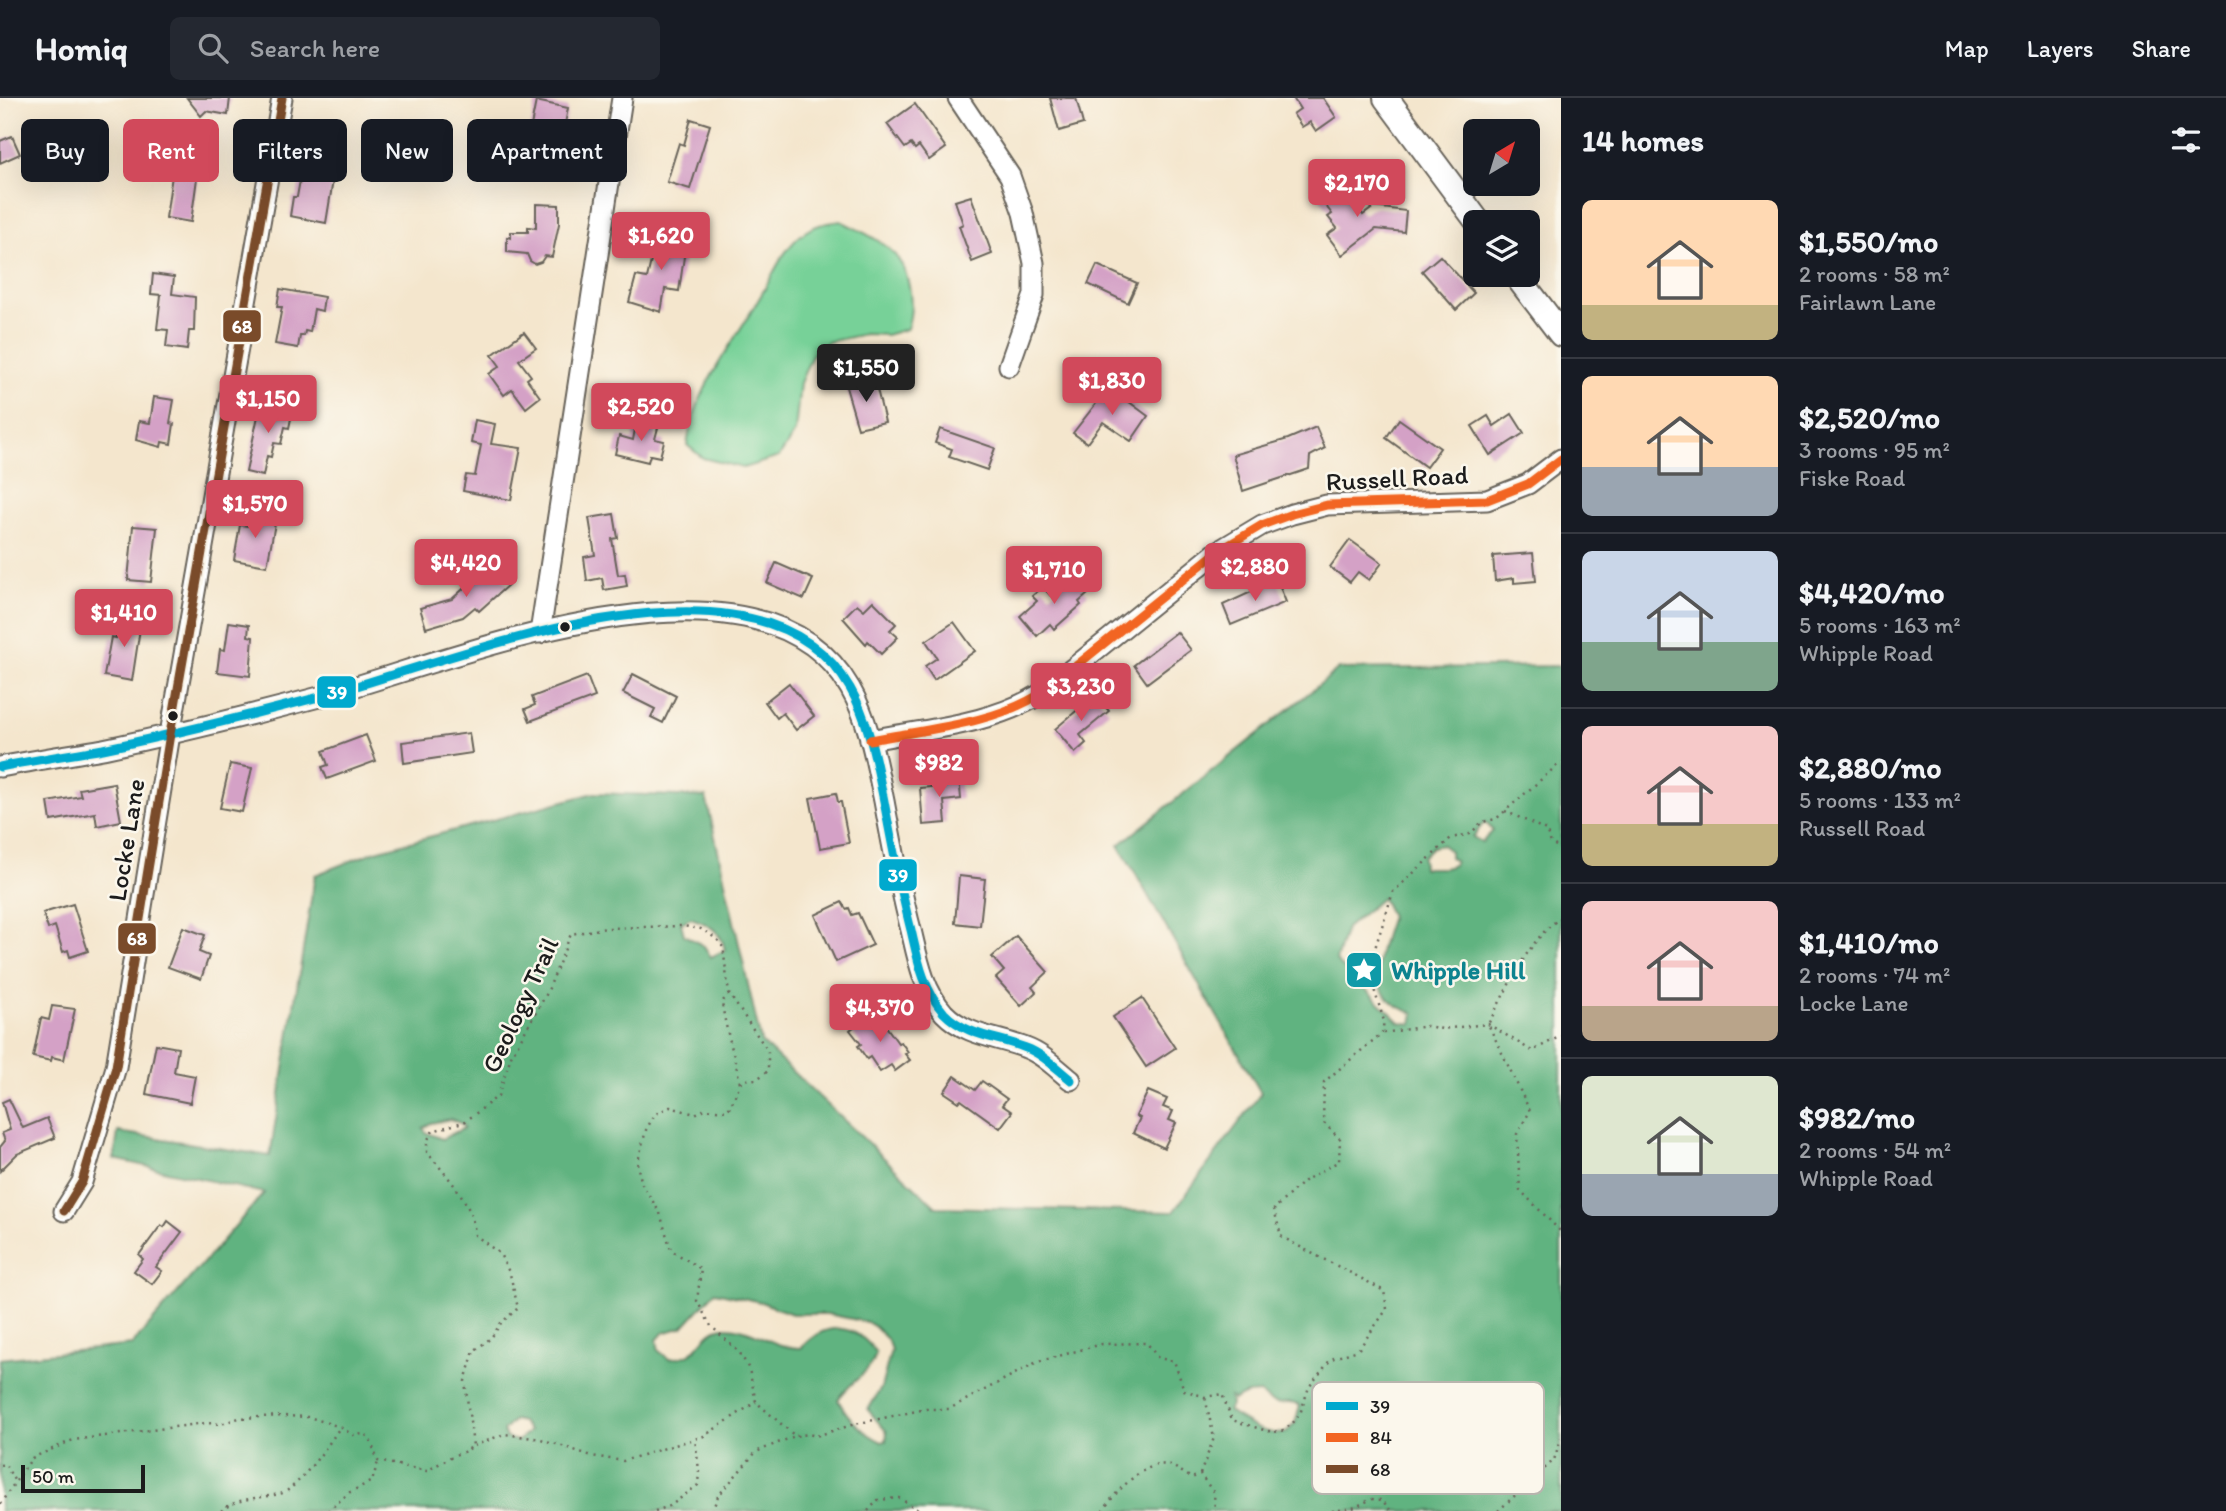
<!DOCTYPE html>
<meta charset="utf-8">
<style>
:root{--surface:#171b24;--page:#242831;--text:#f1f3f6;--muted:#9ea1a6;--line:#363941;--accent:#d1495b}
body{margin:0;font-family:Itim,sans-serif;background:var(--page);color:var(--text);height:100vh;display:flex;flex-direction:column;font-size:26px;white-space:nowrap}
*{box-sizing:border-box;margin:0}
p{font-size:23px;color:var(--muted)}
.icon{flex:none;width:38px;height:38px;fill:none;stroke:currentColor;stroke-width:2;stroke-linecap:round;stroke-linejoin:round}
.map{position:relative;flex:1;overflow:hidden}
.panel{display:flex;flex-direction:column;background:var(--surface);width:665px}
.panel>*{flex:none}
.top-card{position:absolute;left:21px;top:21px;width:665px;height:63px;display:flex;gap:14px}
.needle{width:46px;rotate:38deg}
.controls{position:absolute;left:1463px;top:21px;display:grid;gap:14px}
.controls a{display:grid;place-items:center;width:77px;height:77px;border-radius:10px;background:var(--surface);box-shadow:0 7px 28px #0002;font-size:35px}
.scale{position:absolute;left:21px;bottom:18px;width:124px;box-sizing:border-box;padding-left:7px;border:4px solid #1c1c1c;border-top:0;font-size:19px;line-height:24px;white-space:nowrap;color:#1c1c1c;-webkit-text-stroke:5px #fbf7ec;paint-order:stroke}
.price{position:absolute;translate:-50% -60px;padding:0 16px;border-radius:7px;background:var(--accent);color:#fff;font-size:23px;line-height:46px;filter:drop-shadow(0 2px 4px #0008)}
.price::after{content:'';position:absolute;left:50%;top:42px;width:21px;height:16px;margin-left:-10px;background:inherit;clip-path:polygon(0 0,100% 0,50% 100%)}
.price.active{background:#222;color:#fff}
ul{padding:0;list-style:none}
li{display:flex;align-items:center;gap:21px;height:175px;padding:0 21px}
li+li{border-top:2px solid var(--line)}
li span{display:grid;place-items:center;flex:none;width:196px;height:140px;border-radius:10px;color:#555}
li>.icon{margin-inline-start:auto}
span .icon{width:84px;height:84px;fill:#fffc;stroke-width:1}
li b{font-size:30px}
h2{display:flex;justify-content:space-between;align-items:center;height:84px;padding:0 21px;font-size:30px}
.pill{padding:0 24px;border-radius:10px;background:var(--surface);box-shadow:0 7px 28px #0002;font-size:24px;line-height:63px}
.pill.active{background:var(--accent);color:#fff}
header{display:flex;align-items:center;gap:42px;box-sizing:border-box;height:98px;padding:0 35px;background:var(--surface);border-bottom:2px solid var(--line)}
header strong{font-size:33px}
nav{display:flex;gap:38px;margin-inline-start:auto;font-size:24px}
.search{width:490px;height:63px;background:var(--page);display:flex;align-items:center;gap:18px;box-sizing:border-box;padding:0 24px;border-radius:10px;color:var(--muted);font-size:26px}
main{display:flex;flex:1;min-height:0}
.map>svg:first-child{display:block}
.green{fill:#77d198;stroke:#4a765a;stroke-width:2}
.forest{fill:#61b380;stroke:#3e684e;stroke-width:2;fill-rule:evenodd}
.building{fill:#d4a1c6}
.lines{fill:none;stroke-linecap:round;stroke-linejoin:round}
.minor-casing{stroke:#68635a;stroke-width:23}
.tertiary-casing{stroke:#68635a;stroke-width:28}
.path{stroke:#68635a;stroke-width:2.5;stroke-dasharray:2 5;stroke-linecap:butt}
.minor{stroke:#fff;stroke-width:19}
.tertiary{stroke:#fff;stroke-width:24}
.bus-1-casing{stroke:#fbf7ec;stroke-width:14}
.bus-2-casing{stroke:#fbf7ec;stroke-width:14}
.bus-3-casing{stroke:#fbf7ec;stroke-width:14}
.bus-1{stroke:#00a9ce;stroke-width:9}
.bus-2{stroke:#f26522;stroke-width:9}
.bus-3{stroke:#7a4b2a;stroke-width:9}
.bus-dot{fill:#1c1c1c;stroke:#fbf7ec;stroke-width:2.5}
.labels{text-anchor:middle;stroke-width:5;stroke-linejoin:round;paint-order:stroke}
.street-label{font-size:26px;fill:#1c1c1c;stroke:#fbf7ec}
.culture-label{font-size:26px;font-weight:bold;fill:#0d838f;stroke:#fbf7ec;text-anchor:start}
.key{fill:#fbf7ec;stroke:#b8b5ae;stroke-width:2}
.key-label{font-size:19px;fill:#1c1c1c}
.line-badge{stroke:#fbf7ec;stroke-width:2.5}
.badge-label{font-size:19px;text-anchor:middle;font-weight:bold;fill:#fff}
</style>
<header>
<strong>Homiq</strong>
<div class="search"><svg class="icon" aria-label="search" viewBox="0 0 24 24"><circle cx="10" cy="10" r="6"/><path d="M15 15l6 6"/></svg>Search here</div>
<nav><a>Map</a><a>Layers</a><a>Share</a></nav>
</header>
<main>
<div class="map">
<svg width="1561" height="1413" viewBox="0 0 1561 1413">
<rect width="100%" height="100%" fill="#fbf7ec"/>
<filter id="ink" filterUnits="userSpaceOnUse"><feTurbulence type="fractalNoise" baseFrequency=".0143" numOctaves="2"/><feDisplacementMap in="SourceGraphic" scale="14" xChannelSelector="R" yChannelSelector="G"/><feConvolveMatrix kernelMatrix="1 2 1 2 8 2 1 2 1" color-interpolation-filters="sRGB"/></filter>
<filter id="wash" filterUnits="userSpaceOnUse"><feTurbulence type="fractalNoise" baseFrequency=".00686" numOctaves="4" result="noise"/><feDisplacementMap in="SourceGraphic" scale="28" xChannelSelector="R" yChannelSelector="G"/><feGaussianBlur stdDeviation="1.57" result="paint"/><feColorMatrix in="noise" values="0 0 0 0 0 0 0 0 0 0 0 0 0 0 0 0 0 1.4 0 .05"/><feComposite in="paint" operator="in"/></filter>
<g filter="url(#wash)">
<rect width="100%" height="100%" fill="#f4e6cd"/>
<path class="green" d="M841,123C873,140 902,148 909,188C912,203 912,216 907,231L886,237L865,236L828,244L812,257L800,285L795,334L779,359L743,370L703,360L687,347C694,292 733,246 760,199C774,176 782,151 805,134C816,126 828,125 841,123Z"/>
<path class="forest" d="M1561,568V1413H0V1261L132,1247L264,1095L114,1061L118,1034L270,1058L315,777L376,753L594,695L706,699L761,944L936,1109L1173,1114L1261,995L1119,747L1339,571ZM1483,726H1487L1493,733L1482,744L1473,739ZM1442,747L1450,753V759L1455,763L1453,767L1445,770H1423L1422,759L1432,749ZM1382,800L1391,818C1378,857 1361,899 1414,915L1412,926L1400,924L1336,863L1346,830ZM691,820C709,826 721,833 725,852L711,859L704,848L684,837L681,825ZM451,1021L462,1026L464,1030L442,1041L427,1035L423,1030L431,1025ZM715,1194L761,1204L792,1216H827L867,1224L875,1229L887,1241L891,1252L881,1290L868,1312L887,1334L886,1343L882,1344C863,1335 848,1320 838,1302C849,1284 870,1276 876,1255C855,1224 825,1223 801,1250C774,1251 753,1229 726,1229C708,1229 703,1246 691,1255C685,1259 677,1260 669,1261L659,1253L657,1242L663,1235L683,1229ZM1260,1295C1279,1315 1284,1299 1300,1308L1295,1325L1286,1335C1263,1338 1245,1324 1227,1313L1231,1307L1230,1299L1234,1302L1247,1296ZM514,1322L522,1324L529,1333L518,1343L506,1340L503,1333Z"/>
<g id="blocks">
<g class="building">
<path d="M187,0H230L228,17L206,13L201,18Z"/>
<path d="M1050,0H1076L1083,26L1059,33Z"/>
<path d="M1293,0H1323L1336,19L1316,33L1310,24L1302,29L1293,16L1300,11Z"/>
<path d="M536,3L568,10L558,64L525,58Z"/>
<path d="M915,6L946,50L929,62L919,48L915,51L911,46L905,50L887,26Z"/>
<path d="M691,21L710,27L690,91L667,84L679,45L684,47Z"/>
<path d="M12,38L20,56L0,65V43Z"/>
<path d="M173,70L198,73L191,124L166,120Z"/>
<path d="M302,71L334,76L326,125L290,118L293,99H297Z"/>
<path d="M1338,83L1363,117L1374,109L1406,113L1404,134L1376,131L1342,157L1327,137L1337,130L1328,119L1332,116L1318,98Z"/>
<path d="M971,98L992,156L972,164L959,128L963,126L955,103Z"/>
<path d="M536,106L559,107V126L552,159L545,158L541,164L535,166L530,163L527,156L507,154V139L511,140V134H528V129L536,130Z"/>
<path d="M658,133L687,138L679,193L665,191L661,214L629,204L636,178L647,180Z"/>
<path d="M1440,158L1474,195L1456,212L1422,173Z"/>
<path d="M1097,167L1137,185L1128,205L1088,186Z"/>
<path d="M153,176L174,179L172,196L195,199L194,233H189L187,252L166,249L168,232L157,231L161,197L151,196Z"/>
<path d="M280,191L324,199L322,213L314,211L310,234L305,233L304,238H300L298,250L275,246L282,209H277Z"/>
<path d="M524,234L536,250L519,262L531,278L527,281L540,299L526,310L512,291L504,297L489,276L500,268L492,257Z"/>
<path d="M875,283L885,324L858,330L846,289Z"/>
<path d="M1109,289L1148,318L1131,343L1103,324L1087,345L1073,335Z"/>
<path d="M154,299L174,302L170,325L174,326L171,346L162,344L161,349L136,342L139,323L150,325Z"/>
<path d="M261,304L293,311L289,330L285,329L281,346L274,345L271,359L267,358L263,378L246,374Z"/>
<path d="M1512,316L1524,335L1490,357L1472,328L1488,318L1494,328Z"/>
<path d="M637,321L659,326L655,341L664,343L660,359L650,357L648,364L615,356L619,338L633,342Z"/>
<path d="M1399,321L1440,350L1426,369L1386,340Z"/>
<path d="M475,322L495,326L491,346L521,350L511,402L463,393L466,377L475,378L481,347L471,345Z"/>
<path d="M1316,329L1325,350L1310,358L1309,371L1243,393L1233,357L1288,341Z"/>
<path d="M940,331L995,350L987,372L949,359L952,351L935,345Z"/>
<path d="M250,416L276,420L267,468L234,462L240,427L247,428Z"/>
<path d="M614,416L618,440L612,441L618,477L625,476L627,488L604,492L602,480L587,483L584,459L595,457L589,420Z"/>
<path d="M133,428L157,430L151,484L128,482Z"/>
<path d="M1350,442L1382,465L1369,482L1358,474L1350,484L1330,469Z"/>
<path d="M1533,455L1536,483L1514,485V480L1495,483L1493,458Z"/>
<path d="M776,465L813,481L804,501L767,485Z"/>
<path d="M490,467L508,487L479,513L475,509L463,519L426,530L420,510L452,501Z"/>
<path d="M1072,478L1088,496L1079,504L1081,507L1054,531L1050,526L1037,538L1020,518L1037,503L1032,498L1043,489L1050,497Z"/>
<path d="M1277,482L1286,504L1231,527L1223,507Z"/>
<path d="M873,503L896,526L890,532L898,539L881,556L868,543L866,546L843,520L857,506L864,512Z"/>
<path d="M120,516L139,519L138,524H141L132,583L104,578L111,539L116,540Z"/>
<path d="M229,524L249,527L248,538L253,539L250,578L217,574L220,551L225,552Z"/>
<path d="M954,524L975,553L934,582L925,568L937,560L926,543Z"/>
<path d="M1177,534L1191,552L1147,585L1134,567Z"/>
<path d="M633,576L676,598L663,625L651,619L655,611L623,595Z"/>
<path d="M587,578L595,599L530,623L525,611L535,607L532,599Z"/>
<path d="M789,585L814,618L796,632L783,615L777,620L765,604Z"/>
<path d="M1095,597L1109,613L1080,637L1086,645L1075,655L1055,631Z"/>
<path d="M469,635L472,655L404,665L402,644Z"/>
<path d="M366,637L376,663L327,681L322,669L328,667L323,653Z"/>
<path d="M230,666L252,670L242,714L220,710Z"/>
<path d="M959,678L961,701L944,703L946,725L923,727L920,690L931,689L930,685H939L938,679Z"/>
<path d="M114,685L121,723L97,728L95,715L51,723L48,704L81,698L79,691Z"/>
<path d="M836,695L838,704H841L849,745L820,750L810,700Z"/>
<path d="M959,778L985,781L980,828L955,825Z"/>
<path d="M842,804L846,811L849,810L852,817L858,815L873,847L836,864L815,817Z"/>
<path d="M73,806L88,853L70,859L68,852L63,854L55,828L48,831L43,815Z"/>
<path d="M183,829L205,837L199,854L209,858L201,881L168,869Z"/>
<path d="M1016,838L1048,874L1032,889L1036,894L1021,908L996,880L1004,873L992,859Z"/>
<path d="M1142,900L1175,950L1146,969L1113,919Z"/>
<path d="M52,908L75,911L64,962L52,959L51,963L33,959L41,920L49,922Z"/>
<path d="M875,913L898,945L901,944L908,954L905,956L910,962L895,973L891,967L880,974L870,959L867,961L858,948L861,946L850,932Z"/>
<path d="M156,946L178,950L174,974L195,978L190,1005L146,996Z"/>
<path d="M955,978L975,992L982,983L1007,1001L1002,1007L1012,1014L1000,1030L961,1002L959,1004L944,994Z"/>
<path d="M1148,993L1167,1001L1163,1009L1173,1013L1169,1022L1176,1025L1164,1050L1133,1035L1140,1020L1136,1018Z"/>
<path d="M9,1001L23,1030L47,1020L55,1040L17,1056L0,1073V1049L5,1043L2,1035L10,1032L2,1004Z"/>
<path d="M168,1123L182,1134L156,1169L162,1173L152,1186L134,1173L143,1161L139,1157L161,1127L164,1129Z"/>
</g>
</g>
</g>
<g filter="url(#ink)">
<use href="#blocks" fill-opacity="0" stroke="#68635a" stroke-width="2"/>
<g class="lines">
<defs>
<g id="minor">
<path d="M958,0L1010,78L1023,115L1034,165V197L1009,268"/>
<path d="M540,535L622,0"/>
<path d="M870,642C928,631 996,626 1045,593L1217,454L1262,427L1292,416L1327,407L1487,402L1528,386L1561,361"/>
<path d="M0,669C34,662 69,657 103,651C175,636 247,618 319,599C451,564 759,431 850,590C870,625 876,665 884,703C892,746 900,790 911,832C918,862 923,891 944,915C966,938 998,939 1026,950C1043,956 1057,971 1071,982"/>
<path d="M64,1113L82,1084L116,969L170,636L282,0"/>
</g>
<g id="tertiary">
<path d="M1386,0L1478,124"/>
<path d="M1516,177L1561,236"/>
</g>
</defs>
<use href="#minor" class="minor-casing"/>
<use href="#tertiary" class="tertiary-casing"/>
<g class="path">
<path d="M1505,713L1546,732L1551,745L1561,751"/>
<path d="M1561,820C1528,840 1507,893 1488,926L1530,1013L1517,1036L1520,1092L1561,1134"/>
<path d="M729,896L722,904C725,931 735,958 740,985"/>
<path d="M1384,935L1427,928L1442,931L1488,926L1532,953L1561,938"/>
<path d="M474,1348L504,1336L541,1341L592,1358L623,1363L704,1338L756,1304"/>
<path d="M0,1367L5,1366L14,1382"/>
<path d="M1200,1376L1214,1340L1205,1299"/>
<path d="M0,1406L32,1360L73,1342L206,1325L221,1326L239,1320L283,1318L309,1319L340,1329"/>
<path d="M221,1413C239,1398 262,1401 283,1395C298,1389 331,1344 340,1329L353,1337L364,1336L370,1341L378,1363L427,1373L452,1358L466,1353L473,1348L465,1283L474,1253L491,1240L501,1225L518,1210L510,1176L500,1156L475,1137C473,1103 447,1079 427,1054V1043L433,1033L466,1023L498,998L511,958L547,895L571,836L606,830L683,828L701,831L717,841L723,849L729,896L768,953V973L757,981L744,982C735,991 735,1003 727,1013L705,1011L695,1016L670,1009L655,1016L646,1032L637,1067L642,1086L660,1115L671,1152L701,1171L697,1203L711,1228L740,1255L749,1271L756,1304L795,1338L808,1336L816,1338L855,1326L926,1311H949L1037,1264L1102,1246L1147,1245L1158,1260L1174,1263L1184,1292L1205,1299L1222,1296L1232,1322L1267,1333L1280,1334L1292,1326L1300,1316L1309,1289L1331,1261L1358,1252L1387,1211L1384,1193C1350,1173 1314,1158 1281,1138L1274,1111L1304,1083L1339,1063L1340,1041L1323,1024L1324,984L1382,935L1384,923L1368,872L1393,794L1451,740L1470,736L1482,724L1496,721L1561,664"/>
<path d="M328,1413L350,1394L372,1383L378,1364"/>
<path d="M655,1413L670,1408L698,1387L699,1372L695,1341"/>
<path d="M712,1413L718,1398L756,1354L795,1338"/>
<path d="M868,1413L878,1402L899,1400L921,1413"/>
<path d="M1103,1413C1113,1396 1145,1362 1167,1367C1175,1368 1184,1376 1192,1380L1200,1376L1214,1395L1215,1413"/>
<path d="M1332,1413L1353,1410L1372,1401L1382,1402L1391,1413"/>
<path d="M1498,1413L1554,1362L1561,1340"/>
</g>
<use href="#minor" class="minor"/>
<use href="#tertiary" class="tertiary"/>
<defs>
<path id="bus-1" d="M0,669C34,662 69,657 103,651C175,636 247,618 319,599C451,564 759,431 850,590C870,625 876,665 884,703C892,746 900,790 911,832C918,862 923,891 944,915C966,938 998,939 1026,950C1043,956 1057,971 1071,982"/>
<path id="bus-2" d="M870,642C928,631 996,626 1045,593L1217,454L1262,427L1292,416L1327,407L1487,402L1528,386L1561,361"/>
<path id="bus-3" d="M64,1113L82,1084L116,969L170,636L282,0"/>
</defs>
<use href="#bus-1" class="bus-1-casing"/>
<use href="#bus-2" class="bus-2-casing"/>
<use href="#bus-3" class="bus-3-casing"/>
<use href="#bus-1" class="bus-1"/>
<use href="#bus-2" class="bus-2"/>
<use href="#bus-3" class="bus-3"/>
</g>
</g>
<defs>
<symbol id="sight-square" viewBox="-11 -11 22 22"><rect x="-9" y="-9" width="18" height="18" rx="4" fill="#0f9aa8" stroke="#fbf7ec"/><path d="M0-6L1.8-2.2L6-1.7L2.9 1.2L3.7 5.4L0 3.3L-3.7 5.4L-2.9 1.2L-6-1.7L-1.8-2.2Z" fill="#fff"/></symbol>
</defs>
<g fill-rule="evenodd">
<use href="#sight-square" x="1342" y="850" width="44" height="44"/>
</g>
<g class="bus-dot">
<circle cx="565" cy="529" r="6"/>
<circle cx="173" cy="618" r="6"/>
</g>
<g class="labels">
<g class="street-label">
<text transform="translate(1397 380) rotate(-3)" y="9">Russell Road</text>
<text transform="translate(126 742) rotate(-81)" y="9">Locke Lane</text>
<text transform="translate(520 907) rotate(-65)" y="9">Geology Trail</text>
</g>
<g class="culture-label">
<text x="1391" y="881">Whipple Hill</text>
</g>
</g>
<rect x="1312" y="1284" width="232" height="112" rx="10" class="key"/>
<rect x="1326" y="1304" width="32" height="8" fill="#00a9ce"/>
<rect x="1326" y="1335" width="32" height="9" fill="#f26522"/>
<rect x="1326" y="1367" width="32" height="8" fill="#7a4b2a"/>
<g class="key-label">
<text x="1370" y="1315">39</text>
<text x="1370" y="1346">84</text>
<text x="1370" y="1378">68</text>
</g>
<g class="line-badge">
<rect x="222" y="211" width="40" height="34" rx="7" fill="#7a4b2a"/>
<rect x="316" y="577" width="41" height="34" rx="7" fill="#00a9ce"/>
<rect x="878" y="760" width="40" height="34" rx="7" fill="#00a9ce"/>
<rect x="117" y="824" width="40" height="33" rx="7" fill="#7a4b2a"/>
</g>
<g class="badge-label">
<text x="242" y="235">68</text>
<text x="337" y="601">39</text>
<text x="898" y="784">39</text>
<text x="137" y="847">68</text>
</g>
</svg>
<div class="controls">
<a><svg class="needle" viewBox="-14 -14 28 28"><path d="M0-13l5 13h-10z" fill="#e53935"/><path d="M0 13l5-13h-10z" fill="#9ea1a6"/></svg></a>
<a><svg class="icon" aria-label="layers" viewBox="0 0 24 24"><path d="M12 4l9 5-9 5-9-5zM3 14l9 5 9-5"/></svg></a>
</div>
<div class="scale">50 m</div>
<b class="price" style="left:1357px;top:121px">$2,170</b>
<b class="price" style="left:661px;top:174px">$1,620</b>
<b class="price active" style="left:866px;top:306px">$1,550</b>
<b class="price" style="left:1112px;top:319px">$1,830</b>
<b class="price" style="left:268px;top:337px">$1,150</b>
<b class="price" style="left:641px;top:345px">$2,520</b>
<b class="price" style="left:255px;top:442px">$1,570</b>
<b class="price" style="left:466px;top:501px">$4,420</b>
<b class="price" style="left:1255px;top:505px">$2,880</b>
<b class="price" style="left:1054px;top:508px">$1,710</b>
<b class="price" style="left:124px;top:551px">$1,410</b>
<b class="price" style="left:1081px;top:625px">$3,230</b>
<b class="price" style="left:939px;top:701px">$982</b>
<b class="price" style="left:880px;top:946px">$4,370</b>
<div class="top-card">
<a class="pill">Buy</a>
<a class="pill active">Rent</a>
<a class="pill">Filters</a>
<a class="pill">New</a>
<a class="pill">Apartment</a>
</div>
</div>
<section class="panel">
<h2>14 homes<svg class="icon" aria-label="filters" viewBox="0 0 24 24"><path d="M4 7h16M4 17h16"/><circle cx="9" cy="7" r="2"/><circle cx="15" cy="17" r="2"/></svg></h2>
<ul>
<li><span style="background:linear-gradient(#ffd9b3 75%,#c2b280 0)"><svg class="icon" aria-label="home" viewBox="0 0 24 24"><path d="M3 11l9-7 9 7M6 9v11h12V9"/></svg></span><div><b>$1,550/mo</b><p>2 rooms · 58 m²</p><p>Fairlawn Lane</p></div></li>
<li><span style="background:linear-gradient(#ffd9b3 65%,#9aa5b1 0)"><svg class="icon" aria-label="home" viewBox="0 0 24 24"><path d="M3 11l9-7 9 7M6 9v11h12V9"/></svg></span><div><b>$2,520/mo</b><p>3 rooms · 95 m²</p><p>Fiske Road</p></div></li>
<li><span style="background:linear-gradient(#c9d6e8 65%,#7fa58c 0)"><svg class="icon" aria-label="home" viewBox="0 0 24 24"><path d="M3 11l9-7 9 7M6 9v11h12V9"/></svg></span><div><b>$4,420/mo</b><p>5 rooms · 163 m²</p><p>Whipple Road</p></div></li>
<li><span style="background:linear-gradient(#f6c9c9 70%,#c2b280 0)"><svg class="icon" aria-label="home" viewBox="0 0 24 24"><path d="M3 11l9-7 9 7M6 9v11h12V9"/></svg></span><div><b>$2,880/mo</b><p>5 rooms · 133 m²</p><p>Russell Road</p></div></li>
<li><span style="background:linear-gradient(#f6c9c9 75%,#b9a48a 0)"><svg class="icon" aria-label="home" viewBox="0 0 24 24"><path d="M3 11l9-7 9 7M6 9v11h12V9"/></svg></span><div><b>$1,410/mo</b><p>2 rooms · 74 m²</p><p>Locke Lane</p></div></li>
<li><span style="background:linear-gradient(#dfe7d0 70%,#9aa5b1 0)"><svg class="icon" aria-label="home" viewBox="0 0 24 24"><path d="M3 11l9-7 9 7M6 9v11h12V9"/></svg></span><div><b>$982/mo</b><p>2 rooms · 54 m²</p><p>Whipple Road</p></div></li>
</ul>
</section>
</main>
